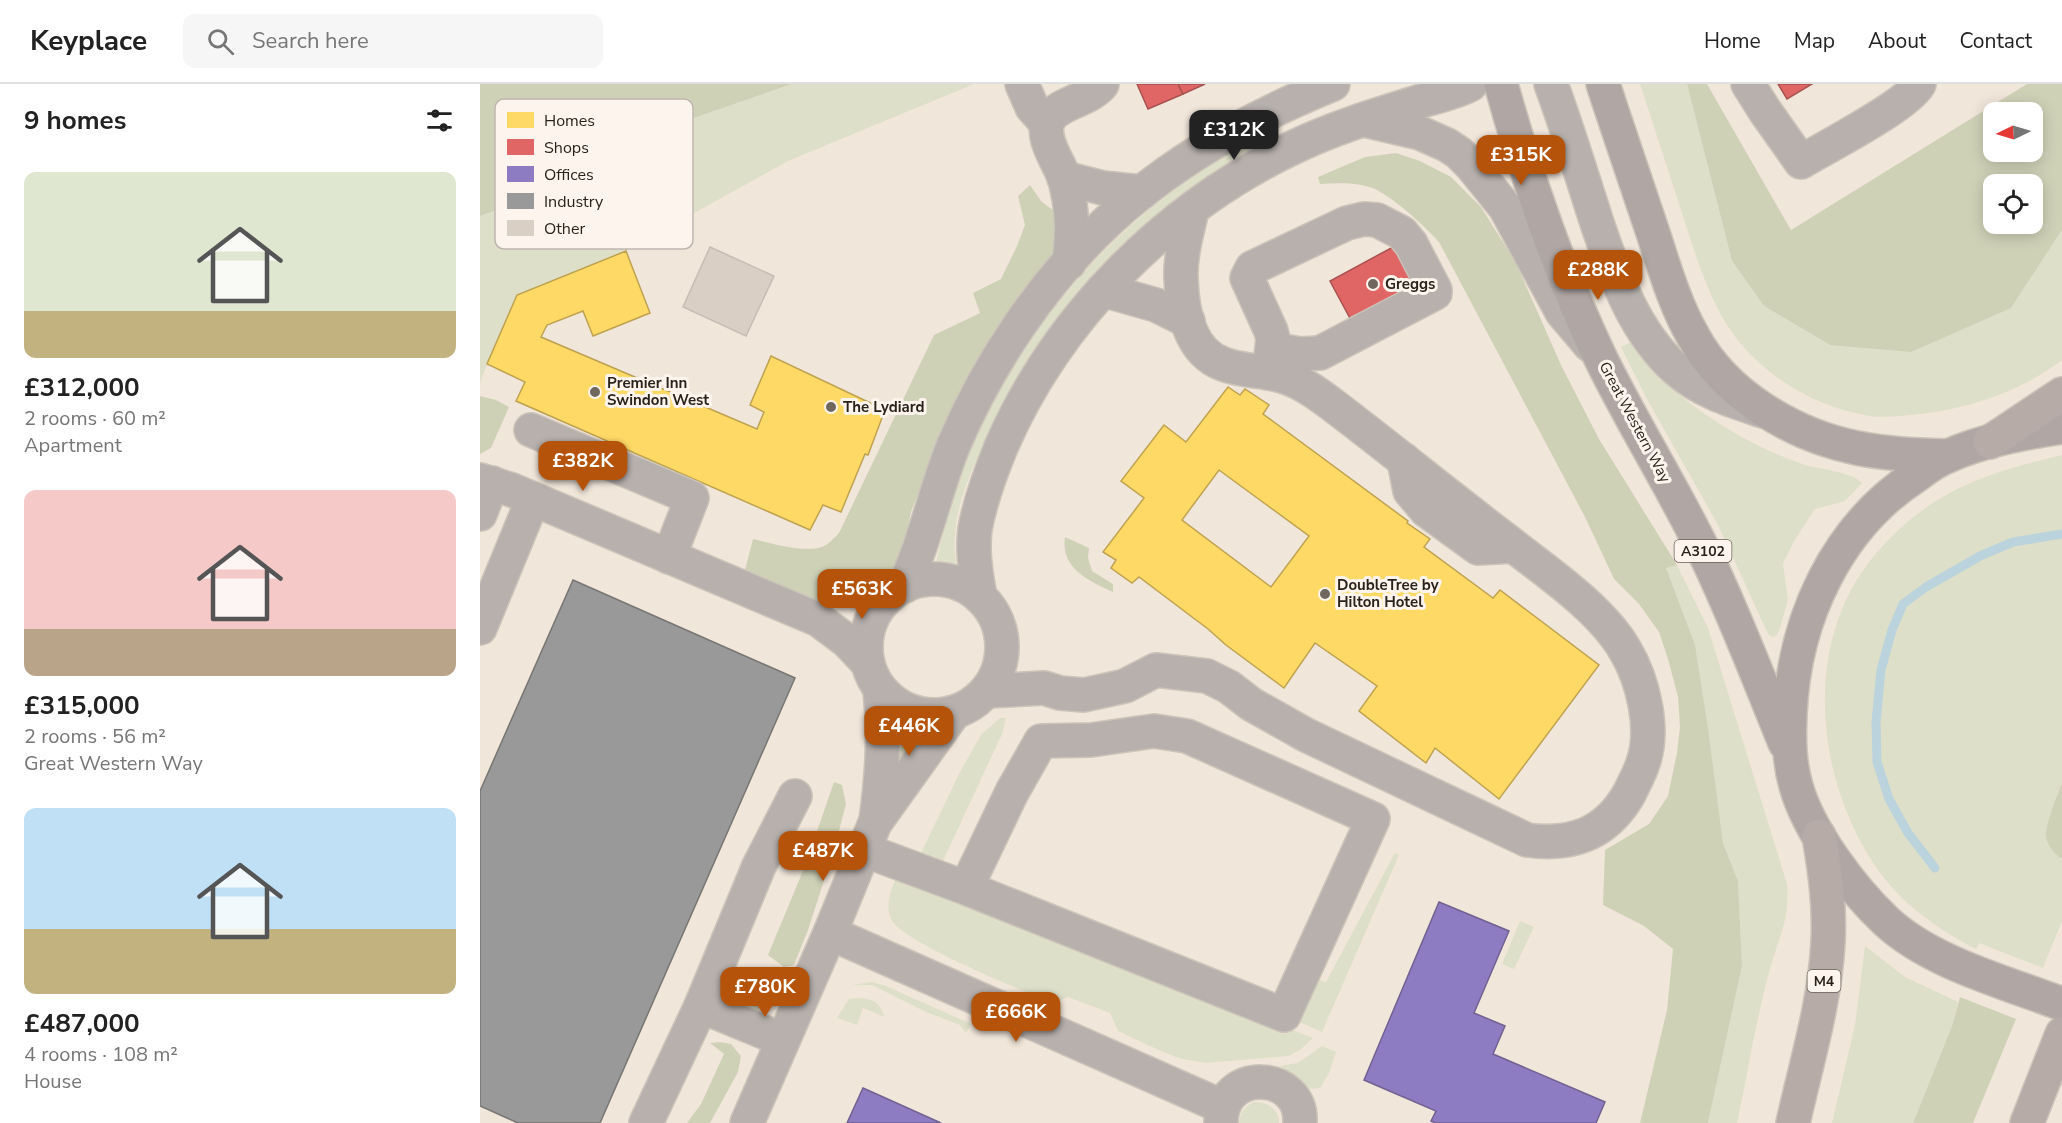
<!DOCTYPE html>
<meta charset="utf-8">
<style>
:root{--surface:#fff;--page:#f6f6f6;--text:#222;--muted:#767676;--line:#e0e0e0;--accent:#b45309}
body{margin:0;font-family:"Nunito Sans",sans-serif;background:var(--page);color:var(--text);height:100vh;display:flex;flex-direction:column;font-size:22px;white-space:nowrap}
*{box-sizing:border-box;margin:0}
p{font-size:20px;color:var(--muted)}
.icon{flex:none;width:33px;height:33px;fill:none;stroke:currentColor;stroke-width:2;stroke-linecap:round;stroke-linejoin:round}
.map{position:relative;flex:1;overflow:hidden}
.drawer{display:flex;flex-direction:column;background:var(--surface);width:480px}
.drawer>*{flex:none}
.needle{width:39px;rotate:265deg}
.fabs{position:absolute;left:1503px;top:18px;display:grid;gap:12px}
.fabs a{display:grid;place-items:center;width:60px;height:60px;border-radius:12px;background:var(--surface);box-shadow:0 3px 15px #0003;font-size:30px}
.price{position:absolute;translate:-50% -51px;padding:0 14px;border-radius:12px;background:var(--accent);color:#fff;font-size:20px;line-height:39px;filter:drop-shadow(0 2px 3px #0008)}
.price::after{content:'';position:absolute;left:50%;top:36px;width:18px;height:14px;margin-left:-9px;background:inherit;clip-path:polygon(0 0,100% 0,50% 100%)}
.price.on{background:#222;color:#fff}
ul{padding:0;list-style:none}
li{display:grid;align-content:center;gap:12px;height:318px;padding:0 24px}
li span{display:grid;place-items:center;height:186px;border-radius:12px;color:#555}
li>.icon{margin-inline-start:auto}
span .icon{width:108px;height:108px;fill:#fffc;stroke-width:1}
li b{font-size:26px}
h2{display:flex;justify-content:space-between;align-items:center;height:72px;padding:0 24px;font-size:26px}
header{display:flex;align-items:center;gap:36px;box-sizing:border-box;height:84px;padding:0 30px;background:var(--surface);border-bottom:2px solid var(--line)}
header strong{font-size:28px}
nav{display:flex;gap:33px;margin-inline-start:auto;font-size:21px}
.search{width:420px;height:54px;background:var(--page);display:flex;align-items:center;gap:15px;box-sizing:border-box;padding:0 21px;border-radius:12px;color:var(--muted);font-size:22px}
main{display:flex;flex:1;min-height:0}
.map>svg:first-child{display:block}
.green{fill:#dedfc8}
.forest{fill:#cfd1b7;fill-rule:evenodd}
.homes{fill:#ffd966;stroke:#bfa250;stroke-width:1.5;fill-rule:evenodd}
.shops{fill:#e06666;stroke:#a95250;stroke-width:1.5}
.offices{fill:#8e7cc3;stroke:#706191;stroke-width:1.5}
.industry{fill:#999;stroke:#787673;stroke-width:1.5}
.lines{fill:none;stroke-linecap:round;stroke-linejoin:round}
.stream{stroke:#bad3dd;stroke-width:9}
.building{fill:#d9cfc5;stroke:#c6bdb4;stroke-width:1.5}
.minor-casing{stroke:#ccc3b9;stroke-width:36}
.major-casing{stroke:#ccc3b9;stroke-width:36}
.highway-casing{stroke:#ccc3b9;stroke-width:36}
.minor{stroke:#b7b0ad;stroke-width:33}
.major{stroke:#b0a7a4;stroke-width:33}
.highway{stroke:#b6aba7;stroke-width:33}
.poi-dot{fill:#70675e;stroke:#fdf5ed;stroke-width:2}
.labels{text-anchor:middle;stroke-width:6;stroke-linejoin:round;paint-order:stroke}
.shield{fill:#fdf5ed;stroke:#69625a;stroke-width:1.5}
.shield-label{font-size:14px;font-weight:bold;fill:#2a231b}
.poi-label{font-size:15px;font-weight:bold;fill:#2a231b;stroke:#fdf5ed;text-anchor:start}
.street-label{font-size:15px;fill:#2a231b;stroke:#fdf5ed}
.key{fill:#fdf5ed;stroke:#beb6ae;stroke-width:1.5}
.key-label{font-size:16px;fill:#2a231b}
</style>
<header>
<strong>Keyplace</strong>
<div class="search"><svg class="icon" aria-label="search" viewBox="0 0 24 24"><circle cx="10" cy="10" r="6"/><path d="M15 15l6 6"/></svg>Search here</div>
<nav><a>Home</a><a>Map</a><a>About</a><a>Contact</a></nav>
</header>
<main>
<section class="drawer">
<h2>9 homes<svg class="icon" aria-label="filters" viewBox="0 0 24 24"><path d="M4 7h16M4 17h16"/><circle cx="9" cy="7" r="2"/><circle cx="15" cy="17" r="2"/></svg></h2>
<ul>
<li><span style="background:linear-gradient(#dfe7d0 75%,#c2b280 0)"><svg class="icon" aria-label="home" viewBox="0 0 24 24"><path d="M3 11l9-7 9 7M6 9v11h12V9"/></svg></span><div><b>£312,000</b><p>2 rooms · 60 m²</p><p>Apartment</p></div></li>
<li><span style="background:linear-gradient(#f6c9c9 75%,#b9a48a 0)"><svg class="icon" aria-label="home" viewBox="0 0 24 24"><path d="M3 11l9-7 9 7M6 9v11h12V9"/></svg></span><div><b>£315,000</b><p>2 rooms · 56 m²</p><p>Great Western Way</p></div></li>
<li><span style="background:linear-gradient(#bfe0f5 65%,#c2b280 0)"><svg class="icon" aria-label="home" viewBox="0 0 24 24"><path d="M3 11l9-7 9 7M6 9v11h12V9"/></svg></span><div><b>£487,000</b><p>4 rooms · 108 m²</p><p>House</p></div></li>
</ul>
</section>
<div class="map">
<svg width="1582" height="1039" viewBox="0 0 1582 1039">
<rect width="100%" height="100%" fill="#f1e6da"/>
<g class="green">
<path d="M312,0H494L308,77L146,167L37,211L0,298V132L60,111L98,74Z"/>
<path d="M1160,0H1207L1252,177L1284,222L1350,261L1531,224L1582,146V276C1539,309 1484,326 1431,331C1418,332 1402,334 1390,332C1330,323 1270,284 1241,231C1224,199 1213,164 1202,129C1188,86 1174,43 1160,0Z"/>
<path d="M790,44L795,54C783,60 770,65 758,72C739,83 721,98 703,112C648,154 597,203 557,261C541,285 528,311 515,337C498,372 477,412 475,452C474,464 476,477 477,488L455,486C483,335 570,201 691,108C704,98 717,86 731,78C750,65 770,55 790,44Z"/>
<path d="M1151,258C1187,313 1263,360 1325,381C1340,385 1372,388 1382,399L1365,417L1335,425L1314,457L1303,480L1308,516L1299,547L1296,552L1292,553L1288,550L1238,441L1167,315L1141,263Z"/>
<path d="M1582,371V699L1576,713L1579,774L1582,775V837L1563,884L1499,859L1496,865C1459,846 1426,823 1401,790C1334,699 1319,553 1400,465C1454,405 1507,389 1582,371Z"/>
<path d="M1197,481L1228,544L1307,800C1310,836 1299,852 1290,885C1276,935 1268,988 1257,1039H1228L1262,882L1258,797L1243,759L1229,651L1186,483Z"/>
<path d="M520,634H526L522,650L461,781L441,769L480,688L501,651Z"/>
<path d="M915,769L919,771L842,948L815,936L833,893L846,898Z"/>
<path d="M416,795H426L833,954L820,966L808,972L726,979L702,975L683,968L638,947L630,929L588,913L573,919C544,907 423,859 411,835C405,822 410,807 416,795Z"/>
<path d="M1040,837L1054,843L1034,885L1022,880Z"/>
<path d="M1385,862L1425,893L1478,918L1472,942L1433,1039H1352L1375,941Z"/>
<path d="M392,898L406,902L491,940L486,949L480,941L446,928L392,901H372Z"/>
<path d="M258,901L284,911L274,933L246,917L247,906Z"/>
<path d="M381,914C396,916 398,918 405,933L383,924L377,941L357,934L369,915Z"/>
<path d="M842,962L856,968L849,989L840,1004L827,1005L816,992L799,982L818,979Z"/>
<path d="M774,1018C788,1018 799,1025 799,1039H759C760,1028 765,1022 774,1018Z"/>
</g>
<g class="forest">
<path d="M0,0H312L98,74L60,111L0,132Z"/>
<path d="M1207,0H1227L1311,146L1547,0H1582V146L1531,224L1431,268L1350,261L1284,222L1252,177ZM1514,28H1552V68H1514ZM1514,100H1552V140H1514Z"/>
<path d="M916,69L940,77L971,93L1001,123L1036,179L1081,281L1119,355L1197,481L1186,484L1215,561L1229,651L1243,759L1258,797L1262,882L1228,1039H1160L1187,926L1193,865L1164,842L1123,821L1125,766L1169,740L1188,712L1197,669L1200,643L1198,613L1188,575L1179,548L1159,520L1134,495L1105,433L959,158C941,139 920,119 897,106C880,98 858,99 840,100L838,93L885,73Z"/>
<path d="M550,101L561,117L574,127L578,137L580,153L569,175L516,246L467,335L431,428L421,474L409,496L388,516L371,523L349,524L276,494L265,486L273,455C291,459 327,470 344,462C349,460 355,453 359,449L454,251L500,229L493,209L521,195L537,162L545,141L538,112Z"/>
<path d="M0,312L16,316L29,323L11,364L0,370Z"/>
<path d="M585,453L609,464L608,474L612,487L633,500V508C609,497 580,484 585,453Z"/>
<path d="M428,639L443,642L411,695Z"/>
<path d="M354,698L362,701L366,720L354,766L328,846L314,881L304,883L288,871L325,782Z"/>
<path d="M1582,699V775C1575,771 1566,760 1566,751C1566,739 1577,711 1582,699Z"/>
<path d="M1480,913L1536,935L1493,1039H1433L1472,942Z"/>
<path d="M240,958L251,960L261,972L258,988L230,1039H207L221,1020L244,970L230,959Z"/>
</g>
<g class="homes">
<path d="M146,167L170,229L113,252L103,227L67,241L61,253L277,345L284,328L270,321L291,272L405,326L388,371L385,370L361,428L343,421L330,446L36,317L45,298L7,280L37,211Z"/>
<path d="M748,303L760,311L765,305L789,321L783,330L928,437L927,439L950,455L944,463L1013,514L1020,506L1119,581L1019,715L955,664L946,679L879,627L897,602L835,559L804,604L746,561L728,545L659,493L652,499L631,484L636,476L623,468L664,414L641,397L684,341L706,358ZM739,386L829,452L791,503L702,436Z"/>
</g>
<g class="shops">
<path d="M657,0H698L703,10L668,25Z"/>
<path d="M698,0H725L703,10Z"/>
<path d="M1298,0H1332L1307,15Z"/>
<path d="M913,163L935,204L872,238L850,197Z"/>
</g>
<g class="offices">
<path d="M959,818L1029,847L994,929L1025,942L1013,970L1125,1018L1116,1039H956L951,1037L956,1027L884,996Z"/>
<path d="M383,1004L461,1039H367Z"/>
</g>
<path class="industry" d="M93,496L315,594L120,1039H38L0,1022V707Z"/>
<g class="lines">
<path class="stream" d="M1455,784L1428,749L1409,715L1397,678L1396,638L1401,586L1412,546L1423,520L1446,503L1500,472L1533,458L1582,450"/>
</g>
<path class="building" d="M230,163L294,192L266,252L203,223Z"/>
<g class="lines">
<defs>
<g id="minor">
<path d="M542,0L552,23L567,40"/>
<path d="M1071,0C1088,46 1102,93 1117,139C1135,192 1154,248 1197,286C1222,308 1253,317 1283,327"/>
<path d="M1268,0L1285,27L1321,78C1346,63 1428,21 1439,0"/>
<path d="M884,36L940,49L967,61L979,69L991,81L1025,123L1082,228L1110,261"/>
<path d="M584,94L623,104L662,108"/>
<path d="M589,179C592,157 593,136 589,114C587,108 587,102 585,96C580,79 559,54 569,35C578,19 610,16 622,0"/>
<path d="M623,206L676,221L708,237"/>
<path d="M789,289L793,255L791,247L767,194L772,184L867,139L884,135L897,136L922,149L931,160L955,206V209L840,269L820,270L792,265"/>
<path d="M51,346L212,414L189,473"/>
<path d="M924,376L930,407L947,427L998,464L1033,462"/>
<path d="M0,396L32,406L339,536L367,557L387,578"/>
<path d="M0,430L12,399"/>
<circle cx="454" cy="563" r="68"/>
<path d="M425,502C431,485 439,468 444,450C454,420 462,389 474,360C509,278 563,198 628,137C692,77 772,33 853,0"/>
<path d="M500,513C496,490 492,468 495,445C500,417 510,390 521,363C577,234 685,125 812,64C851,45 893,32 935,19C953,13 975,9 991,0"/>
<path d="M0,544L53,415"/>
<path d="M507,607L564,604L580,609L604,611L645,602L676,586L727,592L749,603L771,620L826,651L1047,756C1092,762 1127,750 1150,708C1154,699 1160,689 1163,679C1175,645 1163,596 1145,566C1121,524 1064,486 1026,456C968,412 912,366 854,322C837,309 819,296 798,291C780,286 760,287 743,280C710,268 702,227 701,194C700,172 707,148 712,126"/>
<path d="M396,737C402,691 405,653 400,606"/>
<path d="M384,766L486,804L804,931L893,735L707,652L674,647L611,656L561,657L532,708L486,804"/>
<path d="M350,849L743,1023"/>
<path d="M303,956L221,922L279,782L315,712"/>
<path d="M166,1039L221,922"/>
<path d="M267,1039L350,849L395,739L473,630"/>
<path d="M741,1039C740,983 823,986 820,1039"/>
</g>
<g id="major">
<path d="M1021,0C1047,94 1078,185 1120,273C1154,343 1196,408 1229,478C1257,537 1280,598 1305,659"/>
<path d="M1123,0C1139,49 1156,98 1172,146C1184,182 1194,219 1213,252C1245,311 1313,351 1377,364C1406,370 1437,371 1467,372"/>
<path d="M1582,343C1543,349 1504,356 1468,372C1457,376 1446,384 1437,391C1356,443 1314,536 1310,630C1309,656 1309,678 1316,702C1329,748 1372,805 1406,837C1451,879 1525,898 1582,920"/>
</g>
<g id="highway">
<path d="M1510,358L1582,310"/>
<path d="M1313,1039C1326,980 1345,919 1348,858C1350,822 1345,787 1339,752"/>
<path d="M1547,1039L1582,950"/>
</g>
</defs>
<use href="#minor" class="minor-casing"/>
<use href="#major" class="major-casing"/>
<use href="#highway" class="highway-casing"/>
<use href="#minor" class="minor"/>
<use href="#major" class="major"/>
<use href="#highway" class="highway"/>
</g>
<g class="poi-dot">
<circle cx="893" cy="200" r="6"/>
<circle cx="115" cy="308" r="6"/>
<circle cx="351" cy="323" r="6"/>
<circle cx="845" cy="510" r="6"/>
</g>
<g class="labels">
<g class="shield">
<rect x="1194.5" y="456" width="57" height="22" rx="4.5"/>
<rect x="1327.5" y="886" width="33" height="22" rx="4.5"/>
</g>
<g class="shield-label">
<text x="1223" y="472">A3102</text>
<text x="1344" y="902">M4</text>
</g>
<g class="poi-label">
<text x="905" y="205">Greggs</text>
<text x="127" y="304">Premier Inn<tspan x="127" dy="17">Swindon West</tspan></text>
<text x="363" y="328">The Lydiard</text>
<text x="857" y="506">DoubleTree by<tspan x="857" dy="17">Hilton Hotel</tspan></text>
</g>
<g class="street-label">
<text transform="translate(1155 338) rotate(62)" y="5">Great Western Way</text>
</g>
</g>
<rect x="15" y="15" width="198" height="150" rx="9" class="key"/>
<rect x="27" y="28" width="27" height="16" fill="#ffd966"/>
<rect x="27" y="55" width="27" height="16" fill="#e06666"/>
<rect x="27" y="82" width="27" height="16" fill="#8e7cc3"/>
<rect x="27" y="109" width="27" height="16" fill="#999"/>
<rect x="27" y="136" width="27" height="16" fill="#d9cfc5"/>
<g class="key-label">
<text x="64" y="42">Homes</text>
<text x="64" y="69">Shops</text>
<text x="64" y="96">Offices</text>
<text x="64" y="123">Industry</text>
<text x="64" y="150">Other</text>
</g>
</svg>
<div class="fabs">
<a><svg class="needle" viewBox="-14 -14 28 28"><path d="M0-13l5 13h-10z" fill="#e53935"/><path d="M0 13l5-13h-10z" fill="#767676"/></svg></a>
<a><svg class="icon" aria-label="locate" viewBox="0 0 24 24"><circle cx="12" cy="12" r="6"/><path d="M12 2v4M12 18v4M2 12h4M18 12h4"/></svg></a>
</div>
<b class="price on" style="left:754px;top:77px">£312K</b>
<b class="price" style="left:1041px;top:102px">£315K</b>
<b class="price" style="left:1118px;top:217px">£288K</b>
<b class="price" style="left:103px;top:408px">£382K</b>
<b class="price" style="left:382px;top:536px">£563K</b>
<b class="price" style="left:429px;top:673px">£446K</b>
<b class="price" style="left:343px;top:798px">£487K</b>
<b class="price" style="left:285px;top:934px">£780K</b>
<b class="price" style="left:536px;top:959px">£666K</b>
</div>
</main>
